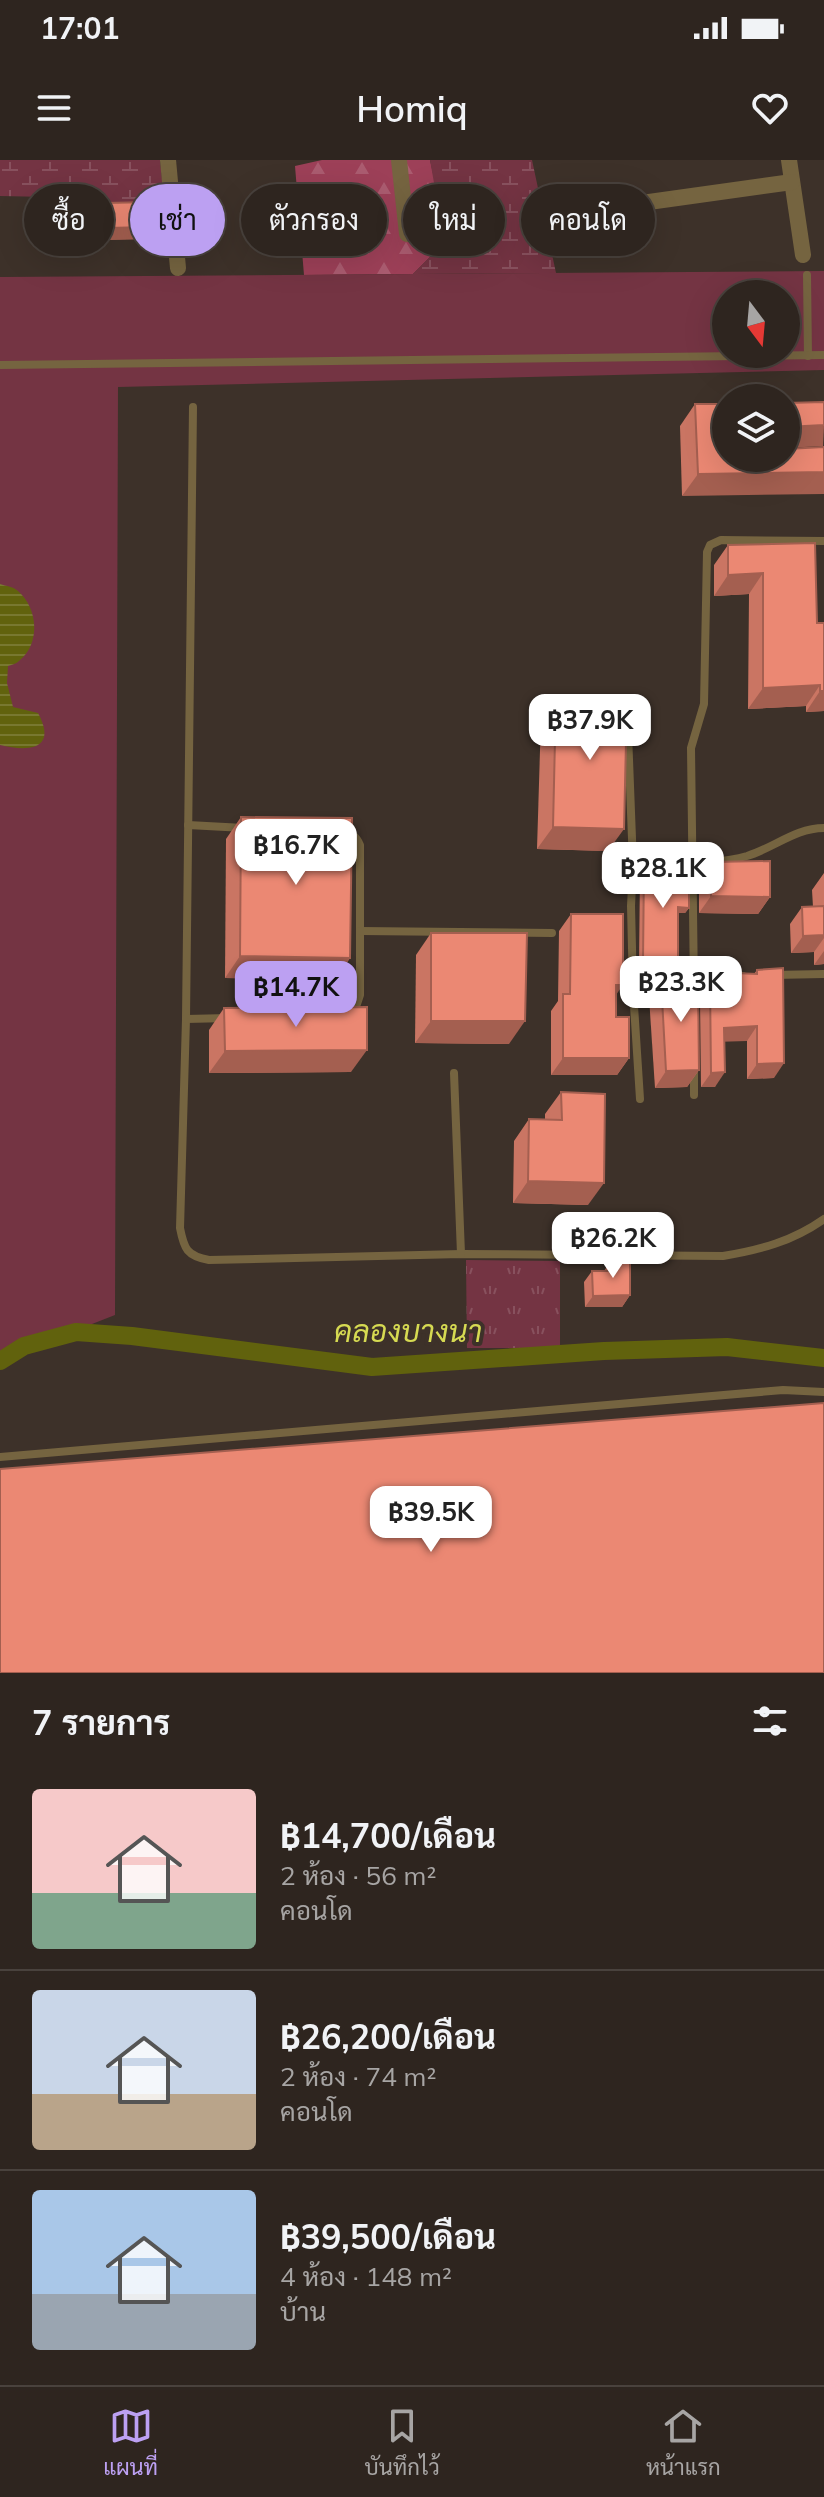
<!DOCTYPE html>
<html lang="th">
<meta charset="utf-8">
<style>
:root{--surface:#2e251f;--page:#362d28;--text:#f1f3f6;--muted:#a7a5a4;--line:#49423d;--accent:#bca0f2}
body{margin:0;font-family:Mulish,Sarabun,sans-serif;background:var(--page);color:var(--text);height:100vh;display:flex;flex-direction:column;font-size:30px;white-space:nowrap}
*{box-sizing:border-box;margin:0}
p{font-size:26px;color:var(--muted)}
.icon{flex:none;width:44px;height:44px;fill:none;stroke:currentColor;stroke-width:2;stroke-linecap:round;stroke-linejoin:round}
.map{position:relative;height:1513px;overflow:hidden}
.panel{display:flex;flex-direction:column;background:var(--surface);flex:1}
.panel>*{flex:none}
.hud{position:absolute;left:24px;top:24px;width:776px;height:72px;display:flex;gap:16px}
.needle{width:52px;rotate:164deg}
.controls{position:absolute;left:712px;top:120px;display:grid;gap:16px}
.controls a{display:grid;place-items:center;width:88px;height:88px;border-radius:50%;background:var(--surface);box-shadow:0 8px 32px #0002,0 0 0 2px var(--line);font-size:40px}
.price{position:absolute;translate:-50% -68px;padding:0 18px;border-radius:16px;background:#fff;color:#222;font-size:26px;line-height:52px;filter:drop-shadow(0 2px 4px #0008)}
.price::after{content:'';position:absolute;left:50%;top:48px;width:24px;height:18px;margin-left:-12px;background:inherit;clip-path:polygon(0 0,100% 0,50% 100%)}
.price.selected{background:var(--accent);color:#111}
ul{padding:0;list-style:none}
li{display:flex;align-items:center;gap:24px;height:200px;padding:0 32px}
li+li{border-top:2px solid var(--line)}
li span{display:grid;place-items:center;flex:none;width:224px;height:160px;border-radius:8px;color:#555}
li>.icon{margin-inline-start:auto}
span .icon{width:96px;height:96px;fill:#fffc;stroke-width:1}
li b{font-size:34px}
h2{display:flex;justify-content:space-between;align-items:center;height:96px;padding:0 32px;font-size:34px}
.pill{padding:0 28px;border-radius:36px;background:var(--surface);box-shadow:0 8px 32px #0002,0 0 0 2px var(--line);font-size:28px;line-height:72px}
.pill.selected{background:var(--accent);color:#111}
.status{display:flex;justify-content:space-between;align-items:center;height:56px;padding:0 40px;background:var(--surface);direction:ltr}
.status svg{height:22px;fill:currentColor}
header{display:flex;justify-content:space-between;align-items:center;height:104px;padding:0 32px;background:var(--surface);font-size:36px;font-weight:600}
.tabs{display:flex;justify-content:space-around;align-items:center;height:112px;border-top:2px solid var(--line);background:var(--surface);font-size:22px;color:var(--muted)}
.tabs a{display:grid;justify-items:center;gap:4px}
.tabs .selected{color:var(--accent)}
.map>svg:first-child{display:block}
.grass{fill:url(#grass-tufts)}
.forest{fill:url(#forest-firs)}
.wetland{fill:url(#wetland-marsh)}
.green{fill:#743443;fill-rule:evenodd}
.water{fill:url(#water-rules)}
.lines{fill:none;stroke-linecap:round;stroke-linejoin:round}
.canal{stroke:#61620d;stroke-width:18}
.lane{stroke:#756440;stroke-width:8}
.street{stroke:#756440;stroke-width:16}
.wall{fill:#ca7563}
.shaded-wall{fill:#a45f50}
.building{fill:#eb8873;stroke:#a45f50;stroke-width:2}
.labels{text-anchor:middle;stroke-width:8;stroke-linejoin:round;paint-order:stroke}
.water-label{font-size:30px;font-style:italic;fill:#d6da52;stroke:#3d3129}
</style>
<div class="status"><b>17:01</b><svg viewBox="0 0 49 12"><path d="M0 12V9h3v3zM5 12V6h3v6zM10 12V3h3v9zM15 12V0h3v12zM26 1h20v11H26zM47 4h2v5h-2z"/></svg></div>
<header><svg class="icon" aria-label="menu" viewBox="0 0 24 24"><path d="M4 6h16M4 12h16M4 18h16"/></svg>Homiq<svg class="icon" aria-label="heart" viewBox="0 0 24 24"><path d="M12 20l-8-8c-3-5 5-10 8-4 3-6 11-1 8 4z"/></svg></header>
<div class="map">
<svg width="824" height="1513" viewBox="0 0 824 1513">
<defs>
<pattern id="grass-tufts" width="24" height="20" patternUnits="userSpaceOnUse" patternTransform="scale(2)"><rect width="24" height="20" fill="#743443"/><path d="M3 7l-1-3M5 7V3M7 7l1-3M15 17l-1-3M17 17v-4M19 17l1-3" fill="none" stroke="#88515e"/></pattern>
<pattern id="forest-firs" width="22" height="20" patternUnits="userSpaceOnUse" patternTransform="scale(2)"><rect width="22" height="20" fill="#9d4058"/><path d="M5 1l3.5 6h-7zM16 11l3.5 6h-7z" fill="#ab5c70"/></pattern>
<pattern id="wetland-marsh" width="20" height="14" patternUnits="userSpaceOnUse" patternTransform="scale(2)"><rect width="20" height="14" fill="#743443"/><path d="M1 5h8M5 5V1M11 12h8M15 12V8" fill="none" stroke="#88515e"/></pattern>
<pattern id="water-rules" width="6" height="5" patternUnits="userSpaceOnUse" patternTransform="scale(2)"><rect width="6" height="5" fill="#61620d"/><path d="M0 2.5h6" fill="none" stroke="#787830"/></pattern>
</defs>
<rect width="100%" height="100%" fill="#3d3129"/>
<path class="grass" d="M466,1100L560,1101V1188H467Z"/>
<path class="forest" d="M322,0H430L435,23L423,48L436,70L434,93L413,114L304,115L295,6Z"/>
<g class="wetland">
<path d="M0,0H160L165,48L55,55L50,37L0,36Z"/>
<path d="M430,0H532L556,113L413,114L434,93L436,70L423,48L420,35L434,23Z"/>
</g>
<path class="green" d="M824,111V210L118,227L115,1155L0,1200V117ZM726,134H786V194H726Z"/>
<path class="water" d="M0,424C6,426 14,427 18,431C38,448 41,484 19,501C16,504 11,505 8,506L7,523L13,547L38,553C58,590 28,592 0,585Z"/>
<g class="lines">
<path class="canal" d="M0,1201L24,1186L76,1172L132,1176L372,1207L604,1191L727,1187L824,1198"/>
<g class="lane">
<path d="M807,115L808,196"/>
<path d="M0,205L824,195"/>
<path d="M193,247L186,859L180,1068C184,1089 187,1096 209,1100L461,1094L723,1096C760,1090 793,1081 824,1059"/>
<path d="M628,573L633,705L631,746L633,830L640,939"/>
<path d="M188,665L244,668"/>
<path d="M341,671C351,672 356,676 360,685V835L357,844L346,852"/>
<path d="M633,705C671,701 710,706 747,696C774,688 795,668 824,668"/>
<path d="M360,771L552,773"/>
<path d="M773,815L824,814"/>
<path d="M694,817L743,816"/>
<path d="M633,830L665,829"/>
<path d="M694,830L691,588L704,544L707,392L710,385L721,380L824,381"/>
<path d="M186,859L229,858"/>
<path d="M454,913L461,1094"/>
<path d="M694,935V908"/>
<path d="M0,1297L783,1230L824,1232"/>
</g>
<g class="street">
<path d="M168,0L178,108"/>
<path d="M399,0L407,74"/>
<path d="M789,0L803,95"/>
<path d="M556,55L792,22"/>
</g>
</g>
<g class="wall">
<path d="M105,43L152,67L144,79L98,80L97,54Z"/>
<path d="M695,244L726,298L682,336L680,266Z"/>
<path d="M815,383L817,463L824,551L806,552V546L748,549L749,434L714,436V405L728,385Z"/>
<path d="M556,536L608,691L537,689L541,558Z"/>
<path d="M241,657L350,798L335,820L225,818L226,679Z"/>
<path d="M711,702L770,737L758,754L699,753V719Z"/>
<path d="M644,706L689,748L685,753H678V798L674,804L639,805L640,712Z"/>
<path d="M824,713V804L814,805V792L791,793L790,764L802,747H813L812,730Z"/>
<path d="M571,754L616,835V857L629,898L617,915H551V851L558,841L559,771Z"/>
<path d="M431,773L509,884L415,883L416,795Z"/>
<path d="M757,810L774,918L747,919V881H724L715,927H701L700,839L710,824L728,823L735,813L754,814Z"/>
<path d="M661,820L699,910L687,927L655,928L649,837Z"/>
<path d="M224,848L351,912L209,913V870Z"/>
<path d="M561,932L588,1045L513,1043L514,981L529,959H545V954Z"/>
<path d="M612,1099L630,1135L622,1147H585L584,1122L592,1111H604Z"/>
</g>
<g class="shaded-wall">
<path d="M152,67L144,79L98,80L106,68Z"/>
<path d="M824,265L823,286L786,288V267Z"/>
<path d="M726,272V291L713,292L720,275Z"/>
<path d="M824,312V334L682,336L698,314Z"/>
<path d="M763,413L749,434L714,436L728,415Z"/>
<path d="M820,525L806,546L748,549L763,528Z"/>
<path d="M820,531H824V551L806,552Z"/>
<path d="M553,667L624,669L608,691L537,689Z"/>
<path d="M711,736L770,737L758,754L699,753Z"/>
<path d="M678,747L689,748L685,753H674Z"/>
<path d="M824,775V778L814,792L791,793L803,776Z"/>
<path d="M824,791V804L814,805Z"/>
<path d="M240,796L350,798L335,820L225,818Z"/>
<path d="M678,798L674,804L639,805L643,800Z"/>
<path d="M616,825H623L611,842Z"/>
<path d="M431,861H525L509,884L415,883Z"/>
<path d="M757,866L747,881L714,882L724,868Z"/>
<path d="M367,890L351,912L209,913L225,891Z"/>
<path d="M563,898H629L617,915H551Z"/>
<path d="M784,903L774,918L747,919L757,904Z"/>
<path d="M699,910L687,927L655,928L666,911Z"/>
<path d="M725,912L715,927H701L711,913Z"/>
<path d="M528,1021L604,1023L588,1045L513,1043Z"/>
<path d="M630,1135L622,1147H585L593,1136Z"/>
</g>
<g class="building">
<path d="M151,42L152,67L106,68L105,43Z"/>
<path d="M824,242V265L786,267V243Z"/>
<path d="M695,244H726V272L720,275V286L726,290V298H786V289L824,287V312L698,314Z"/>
<path d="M815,383L817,463H824V531H820V525L763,528V413L728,415V385Z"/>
<path d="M556,536L627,538L624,669L553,667Z"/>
<path d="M241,657L352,658L350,798L240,796Z"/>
<path d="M770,701V737L711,736V702Z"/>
<path d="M644,706H677V713H689V748L678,747V798L643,800Z"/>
<path d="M824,746V775L803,776L802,747Z"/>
<path d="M571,754H623V825H616V857H629V898H563V834H570Z"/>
<path d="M431,773H527L525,861H431Z"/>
<path d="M783,808L784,903L757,904V866L724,868L725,912L711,913L710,824L735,823V813L757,814V810Z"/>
<path d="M692,819V823H698L699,910L666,911L661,820Z"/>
<path d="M367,847V890L225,891L224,848Z"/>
<path d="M561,932L605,934L604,1023L528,1021L529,959L562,960Z"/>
<path d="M612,1099H630V1135L593,1136L592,1111H612Z"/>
<path d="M824,1243V1513H0V1309Z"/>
</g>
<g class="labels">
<g class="water-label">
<text x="408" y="1182">คลองบางนา</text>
</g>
</g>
</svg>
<div class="controls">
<a><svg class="needle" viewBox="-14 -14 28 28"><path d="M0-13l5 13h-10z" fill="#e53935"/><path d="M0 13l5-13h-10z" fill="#a7a5a4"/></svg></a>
<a><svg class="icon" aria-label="layers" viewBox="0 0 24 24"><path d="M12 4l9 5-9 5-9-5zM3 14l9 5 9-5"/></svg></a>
</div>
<b class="price" style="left:590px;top:602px">฿37.9K</b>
<b class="price" style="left:296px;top:727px">฿16.7K</b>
<b class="price" style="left:663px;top:750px">฿28.1K</b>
<b class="price" style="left:681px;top:864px">฿23.3K</b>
<b class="price selected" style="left:296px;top:869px">฿14.7K</b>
<b class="price" style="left:613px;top:1120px">฿26.2K</b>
<b class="price" style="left:431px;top:1394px">฿39.5K</b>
<div class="hud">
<a class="pill">ซื้อ</a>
<a class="pill selected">เช่า</a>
<a class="pill">ตัวกรอง</a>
<a class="pill">ใหม่</a>
<a class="pill">คอนโด</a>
</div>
</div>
<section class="panel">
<h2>7 รายการ<svg class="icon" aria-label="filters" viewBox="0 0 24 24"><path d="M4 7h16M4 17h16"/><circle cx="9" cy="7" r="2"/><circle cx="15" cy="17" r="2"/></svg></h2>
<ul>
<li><span style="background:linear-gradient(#f6c9c9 65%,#7fa58c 0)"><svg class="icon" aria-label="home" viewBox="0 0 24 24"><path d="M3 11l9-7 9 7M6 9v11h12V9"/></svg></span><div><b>฿14,700/เดือน</b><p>2 ห้อง · 56 m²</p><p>คอนโด</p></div></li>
<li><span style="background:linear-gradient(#c9d6e8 65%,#b9a48a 0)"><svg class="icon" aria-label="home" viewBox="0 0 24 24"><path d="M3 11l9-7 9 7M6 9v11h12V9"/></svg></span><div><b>฿26,200/เดือน</b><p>2 ห้อง · 74 m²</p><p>คอนโด</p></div></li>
<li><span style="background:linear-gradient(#a9c7e8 65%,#9aa5b1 0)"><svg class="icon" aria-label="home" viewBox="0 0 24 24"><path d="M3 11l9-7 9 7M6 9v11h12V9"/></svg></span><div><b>฿39,500/เดือน</b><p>4 ห้อง · 148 m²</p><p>บ้าน</p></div></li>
</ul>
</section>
<nav class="tabs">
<a class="selected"><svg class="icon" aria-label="map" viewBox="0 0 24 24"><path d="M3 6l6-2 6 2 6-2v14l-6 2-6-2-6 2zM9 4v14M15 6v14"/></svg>แผนที่</a>
<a><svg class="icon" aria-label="saved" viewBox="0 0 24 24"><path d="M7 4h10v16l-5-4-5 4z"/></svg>บันทึกไว้</a>
<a><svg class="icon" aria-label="home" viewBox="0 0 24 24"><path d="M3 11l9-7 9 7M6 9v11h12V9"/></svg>หน้าแรก</a>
</nav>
